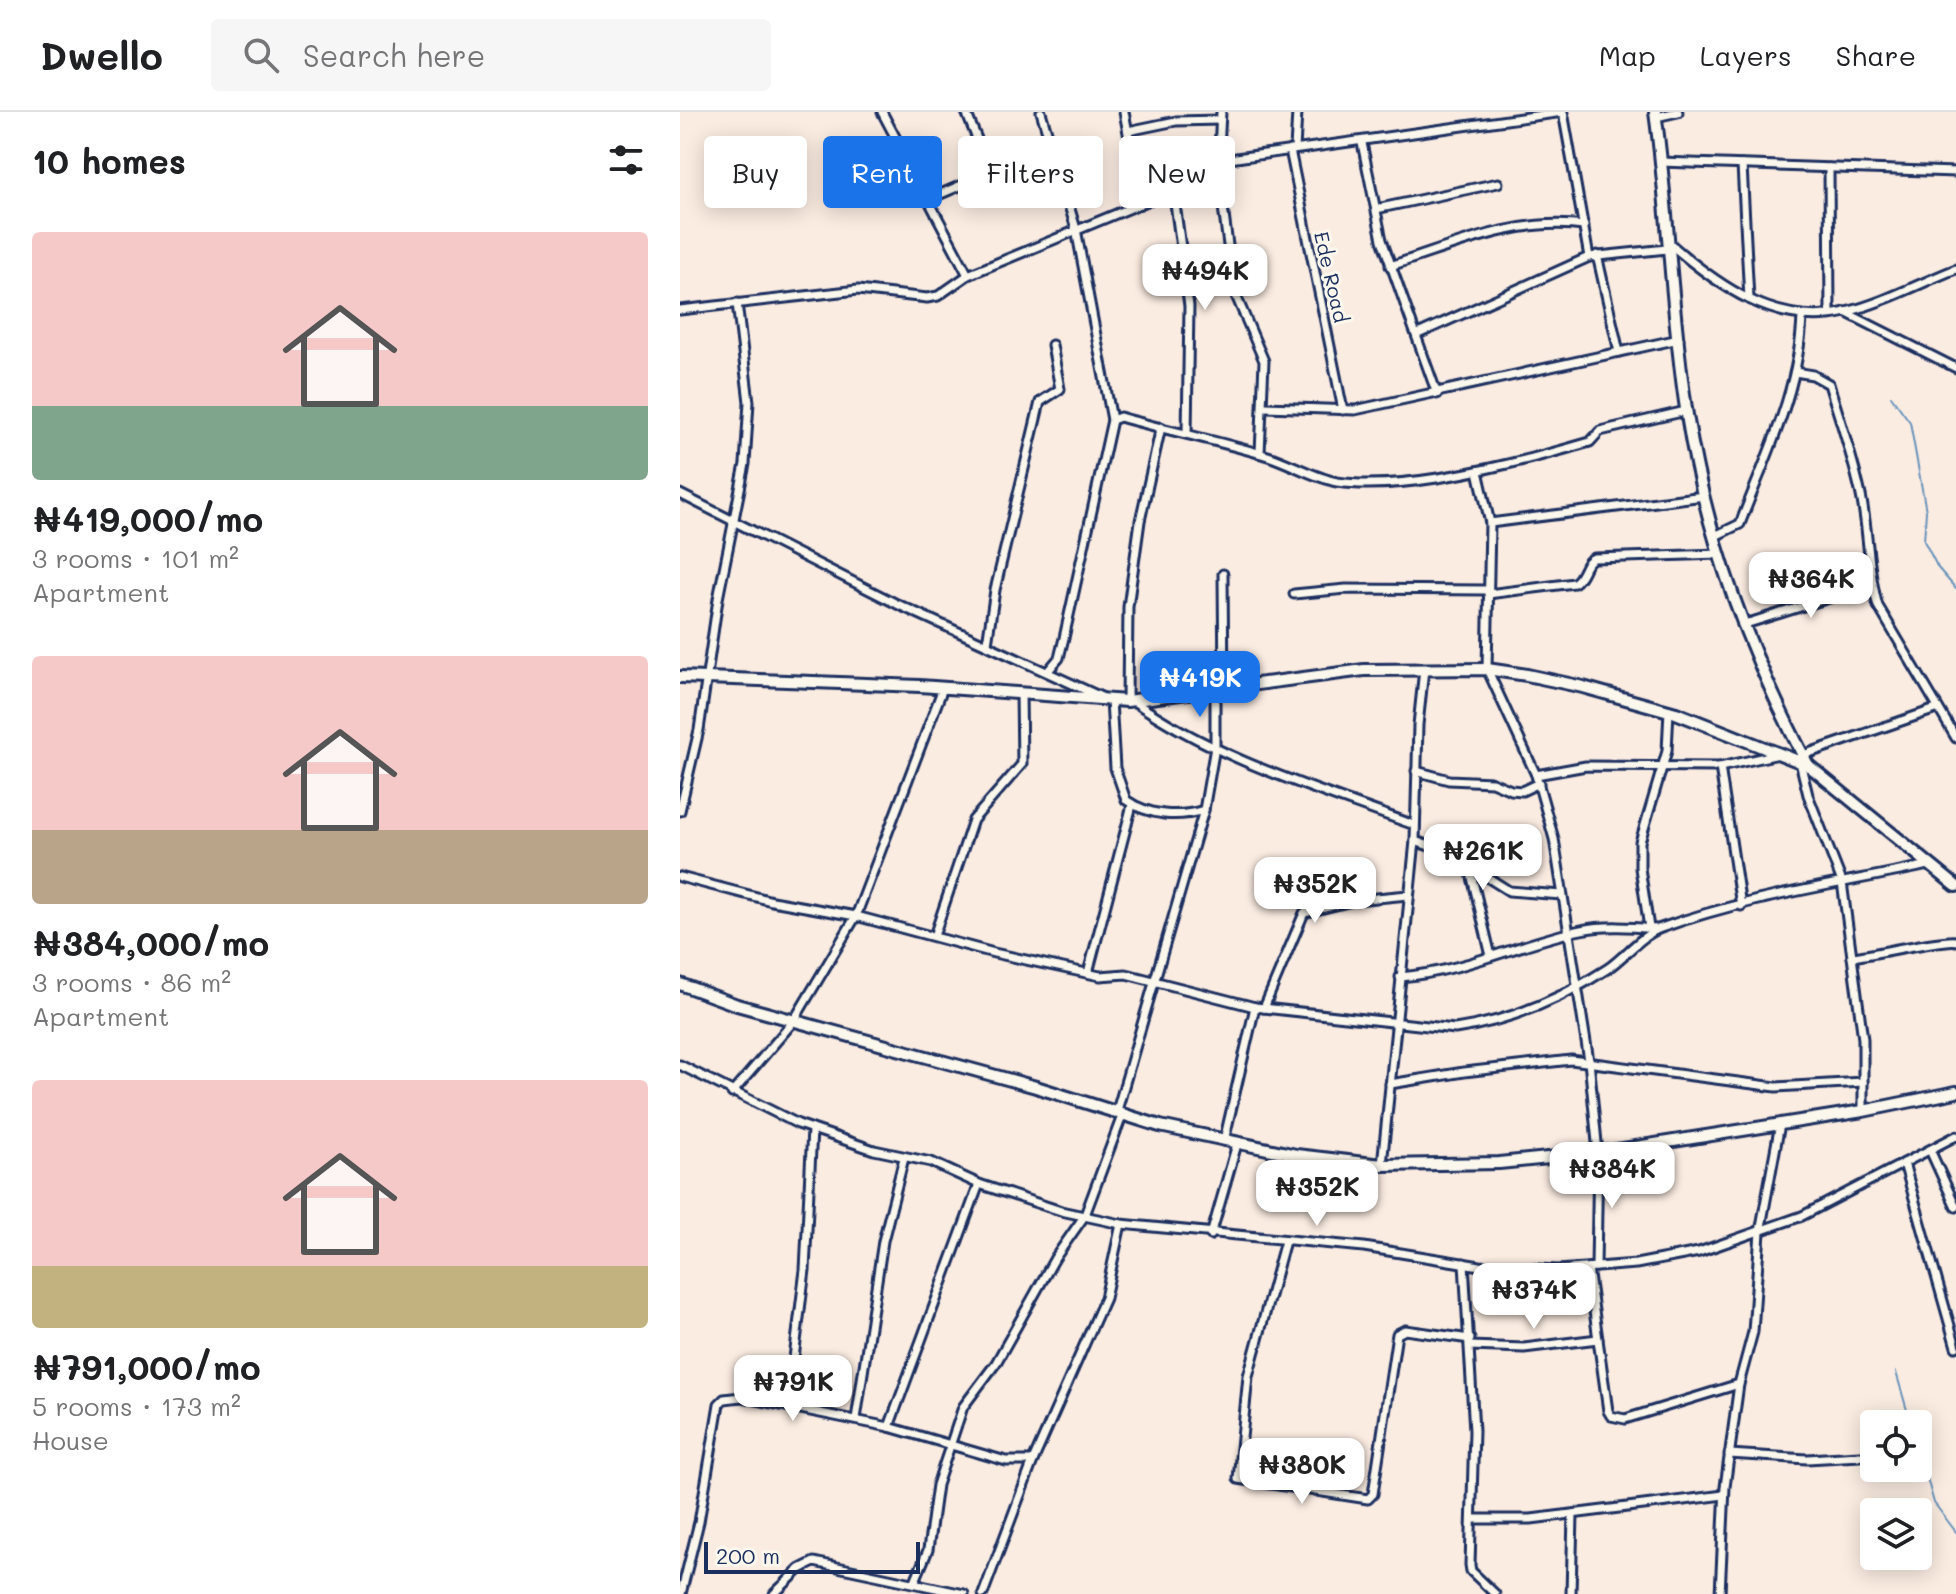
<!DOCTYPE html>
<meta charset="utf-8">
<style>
:root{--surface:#fff;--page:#f6f6f6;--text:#202124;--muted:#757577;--line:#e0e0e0;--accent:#1a73e8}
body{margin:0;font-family:Mali,sans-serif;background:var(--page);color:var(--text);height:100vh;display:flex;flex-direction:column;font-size:30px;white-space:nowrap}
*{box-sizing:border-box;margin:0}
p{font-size:26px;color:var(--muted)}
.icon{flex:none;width:44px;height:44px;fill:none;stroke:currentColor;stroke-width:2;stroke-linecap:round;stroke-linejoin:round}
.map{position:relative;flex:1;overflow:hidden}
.sheet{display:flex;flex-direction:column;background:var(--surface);width:680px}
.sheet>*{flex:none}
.hud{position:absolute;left:24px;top:24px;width:760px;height:72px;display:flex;gap:16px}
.fabs{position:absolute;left:1180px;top:1298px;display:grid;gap:16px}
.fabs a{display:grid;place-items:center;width:72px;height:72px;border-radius:8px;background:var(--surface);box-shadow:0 4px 20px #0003;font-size:40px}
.scale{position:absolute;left:24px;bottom:20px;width:216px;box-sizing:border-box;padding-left:8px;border:4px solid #1b2f5e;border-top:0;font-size:22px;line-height:28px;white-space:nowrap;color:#1b2f5e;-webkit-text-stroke:6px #fbf7ec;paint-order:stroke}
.price{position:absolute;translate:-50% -68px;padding:0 18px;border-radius:16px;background:#fff;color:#222;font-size:26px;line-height:52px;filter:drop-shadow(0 2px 4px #0008)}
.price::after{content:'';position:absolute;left:50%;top:48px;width:24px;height:18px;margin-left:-12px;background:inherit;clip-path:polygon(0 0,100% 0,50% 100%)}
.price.active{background:var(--accent);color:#fff}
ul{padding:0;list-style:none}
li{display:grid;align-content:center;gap:16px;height:424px;padding:0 32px}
li span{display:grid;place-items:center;height:248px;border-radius:8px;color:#555}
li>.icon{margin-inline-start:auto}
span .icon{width:144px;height:144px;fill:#fffc;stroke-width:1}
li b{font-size:34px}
h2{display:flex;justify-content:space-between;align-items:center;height:96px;padding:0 32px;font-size:34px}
.tag{padding:0 28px;border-radius:8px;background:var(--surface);box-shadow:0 4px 20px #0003;font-size:28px;line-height:72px}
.tag.active{background:var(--accent);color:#fff}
header{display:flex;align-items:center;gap:48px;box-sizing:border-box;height:112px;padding:0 40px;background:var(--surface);border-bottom:2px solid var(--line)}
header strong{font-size:38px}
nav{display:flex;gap:44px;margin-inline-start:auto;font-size:28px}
.search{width:560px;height:72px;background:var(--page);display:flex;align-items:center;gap:20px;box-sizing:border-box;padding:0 28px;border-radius:8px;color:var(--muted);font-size:30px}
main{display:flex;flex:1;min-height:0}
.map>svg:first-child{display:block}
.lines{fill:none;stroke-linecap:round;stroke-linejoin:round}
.stream{stroke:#6893bc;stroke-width:2}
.street-casing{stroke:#1b2f5e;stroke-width:13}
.secondary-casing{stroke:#1b2f5e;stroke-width:16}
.street{stroke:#fbf7ec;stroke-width:7}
.secondary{stroke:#fbf7ec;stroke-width:10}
.labels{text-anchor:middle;stroke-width:6;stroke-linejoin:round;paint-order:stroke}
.street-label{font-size:20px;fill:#1b2f5e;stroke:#fbf7ec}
</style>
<header>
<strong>Dwello</strong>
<div class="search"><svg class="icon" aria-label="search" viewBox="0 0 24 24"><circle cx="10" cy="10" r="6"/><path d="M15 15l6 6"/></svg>Search here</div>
<nav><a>Map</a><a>Layers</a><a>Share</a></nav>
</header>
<main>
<section class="sheet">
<h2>10 homes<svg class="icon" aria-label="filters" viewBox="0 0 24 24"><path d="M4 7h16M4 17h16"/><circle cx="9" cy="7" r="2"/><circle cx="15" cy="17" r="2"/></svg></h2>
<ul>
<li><span style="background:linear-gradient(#f6c9c9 70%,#7fa58c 0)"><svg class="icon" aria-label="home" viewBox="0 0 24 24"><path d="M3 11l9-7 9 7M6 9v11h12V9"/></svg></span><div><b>₦419,000/mo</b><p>3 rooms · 101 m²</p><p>Apartment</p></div></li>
<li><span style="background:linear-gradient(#f6c9c9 70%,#b9a48a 0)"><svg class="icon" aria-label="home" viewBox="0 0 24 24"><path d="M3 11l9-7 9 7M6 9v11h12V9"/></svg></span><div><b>₦384,000/mo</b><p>3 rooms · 86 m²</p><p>Apartment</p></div></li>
<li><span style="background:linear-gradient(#f6c9c9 75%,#c2b280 0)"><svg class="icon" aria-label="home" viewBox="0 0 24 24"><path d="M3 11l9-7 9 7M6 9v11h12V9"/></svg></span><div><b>₦791,000/mo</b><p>5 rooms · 173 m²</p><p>House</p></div></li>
</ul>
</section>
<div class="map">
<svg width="1276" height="1482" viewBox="0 0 1276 1482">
<rect width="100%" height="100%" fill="#fbece1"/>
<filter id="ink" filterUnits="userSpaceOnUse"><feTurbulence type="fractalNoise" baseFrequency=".0125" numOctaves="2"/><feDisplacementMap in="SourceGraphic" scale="16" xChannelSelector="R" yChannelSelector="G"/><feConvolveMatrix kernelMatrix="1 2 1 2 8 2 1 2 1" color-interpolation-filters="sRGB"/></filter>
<g filter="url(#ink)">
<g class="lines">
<g class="stream">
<path d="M1211,284L1230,310L1246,399L1244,429L1258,456L1276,477"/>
<path d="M1216,1260L1231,1312"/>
<path d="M1238,1334L1254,1391L1276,1420"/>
</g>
<defs>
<g id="street">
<path d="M202,0L288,163"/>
<path d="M286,0L311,61"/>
<path d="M361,0L396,117L432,308L384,526L379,546L368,559"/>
<path d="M444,0L461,89"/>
<path d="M541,0L538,57L554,179L584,249L580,341"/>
<path d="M976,5L998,0"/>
<path d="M448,19L496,9L540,8"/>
<path d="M682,31L702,128L757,282"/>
<path d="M615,37L617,0"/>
<path d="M610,38L663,298"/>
<path d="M980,50L1276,60"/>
<path d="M1062,53L1069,187"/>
<path d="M1149,56L1150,201"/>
<path d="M493,77L509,194L507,322"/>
<path d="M249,87L370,35"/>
<path d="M696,97L818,71"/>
<path d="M988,130C1037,173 1097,217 1166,200C1203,191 1240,171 1276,157"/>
<path d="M917,143L939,240"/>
<path d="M710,154C774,134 836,105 904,114"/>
<path d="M0,198L178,178L247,186L258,184L288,163L528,64L549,47L883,0L909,145"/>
<path d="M1165,200L1276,256"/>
<path d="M738,222L909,145L987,137"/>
<path d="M1115,260L1133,263L1149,272C1160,308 1172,343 1180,379C1189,417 1187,458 1198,494L1276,626"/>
<path d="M585,295L675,298L999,227"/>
<path d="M432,308L440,305C489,319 539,329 588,344C610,351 635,366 657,370C726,380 842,350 910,330L920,319L1006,299"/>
<path d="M798,359L810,411L807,557L856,663L874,727L909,949L918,1041L916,1155"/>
<path d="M0,382L217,492L421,585"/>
<path d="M810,411L1024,384"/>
<path d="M1035,424L1060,412C1086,344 1120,277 1122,203"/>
<path d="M543,462L544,577"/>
<path d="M614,482L666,477L808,478"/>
<path d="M808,482L894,471C905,464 903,450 914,446L1040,442"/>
<path d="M1062,513L1191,473"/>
<path d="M307,532L315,478L360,290L380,277L372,233"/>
<path d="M431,588L435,656L446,688C469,704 498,706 524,698"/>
<path d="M452,588C535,647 640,678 734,713"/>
<path d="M447,589L448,495L460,409L481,315"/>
<path d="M1123,643L1256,597"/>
<path d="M1120,650L1128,683L1162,770L1183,927V999"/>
<path d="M1040,655L1061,794"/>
<path d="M736,659L769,668L812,670L831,678L842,679L859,671"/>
<path d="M856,663L906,654L1040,655L1099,642"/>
<path d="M0,699L19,618L38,487L65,352L69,290L57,191"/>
<path d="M735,729L769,741L829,779L882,783"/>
<path d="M789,753L811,844"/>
<path d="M0,765L92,789L176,804L314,841L420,864L446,862L575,895L775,917C829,909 881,887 927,857C945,845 961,823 981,816C1067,785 1160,772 1249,753"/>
<path d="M969,816L960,756V730L987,639L989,598"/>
<path d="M254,824L293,708L342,652L341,581"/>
<path d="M1172,845C1190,843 1267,826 1276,829"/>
<path d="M408,861L452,693"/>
<path d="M720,865C783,860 839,831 901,818C925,813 951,815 976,817"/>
<path d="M584,896L624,801L676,788L728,783"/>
<path d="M0,953L118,1012L194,1038L251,1050L299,1072L381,1099L441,1112L684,1135L800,1154L878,1158L956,1152L1019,1140L1122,1104L1276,1024"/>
<path d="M710,972L784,960L891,948L1096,975L1183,970"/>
<path d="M52,981L113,910L176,804L263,576"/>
<path d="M436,1002L524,698L535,635V579"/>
<path d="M544,1029L575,895"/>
<path d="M1250,1038L1276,1095"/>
<path d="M1224,1051L1276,1235"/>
<path d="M702,1053L735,729L738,613L744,557"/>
<path d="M531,1123L557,1032"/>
<path d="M605,1129L568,1264L558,1367L688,1387L693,1382L717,1222L725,1218L790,1227"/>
<path d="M784,1151L794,1319L790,1453L791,1459L815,1482"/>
<path d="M908,1156L928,1299L931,1304L945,1307L1059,1272"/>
<path d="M790,1234L844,1236L918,1227"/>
<path d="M108,1294L125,1158L132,1017"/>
<path d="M176,1307L203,1129L224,1046"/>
<path d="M209,1315L299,1072"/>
<path d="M1049,1342L1127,1347L1180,1344"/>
<path d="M793,1407H851L1044,1383"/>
<path d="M235,1469L248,1438L257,1373L283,1295L316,1251L375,1146L405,1103L442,1004"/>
<path d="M1,1482L19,1410L39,1292L44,1287L61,1285L209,1315L326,1349H353"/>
<path d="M94,1482L120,1457L134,1450L284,1482"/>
<path d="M303,1482L353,1349L425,1186L441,1112"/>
<path d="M891,1482L893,1403"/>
<path d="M1040,1482L1045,1375L1059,1272L1073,1220L1080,1120L1100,1012"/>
</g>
<g id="secondary">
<path d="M975,0C989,100 991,203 1007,303C1027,429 1069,541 1128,653"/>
<path d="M0,565L240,574L447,589L684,558L807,557L847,563L903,575L996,601L1128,653L1276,774"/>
<path d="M0,872L57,893L356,975L480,1014L616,1043L702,1053L819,1051L918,1041L1183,999L1276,980"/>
</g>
</defs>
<use href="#street" class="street-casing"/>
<use href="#secondary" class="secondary-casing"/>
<use href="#street" class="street"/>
<use href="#secondary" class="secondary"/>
</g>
</g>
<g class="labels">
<g class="street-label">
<text transform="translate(651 165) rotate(77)" y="7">Ede Road</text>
</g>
</g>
</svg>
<div class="fabs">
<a><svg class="icon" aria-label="locate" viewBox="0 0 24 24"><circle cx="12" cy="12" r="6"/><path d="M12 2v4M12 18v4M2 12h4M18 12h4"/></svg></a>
<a><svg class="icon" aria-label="layers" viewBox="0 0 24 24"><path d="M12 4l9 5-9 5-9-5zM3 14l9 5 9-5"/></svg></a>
</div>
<div class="scale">200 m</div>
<b class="price" style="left:525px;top:200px">₦494K</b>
<b class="price" style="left:1131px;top:508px">₦364K</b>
<b class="price active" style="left:520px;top:607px">₦419K</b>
<b class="price" style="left:803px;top:780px">₦261K</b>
<b class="price" style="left:635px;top:813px">₦352K</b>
<b class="price" style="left:932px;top:1098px">₦384K</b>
<b class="price" style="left:637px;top:1116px">₦352K</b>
<b class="price" style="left:854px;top:1219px">₦374K</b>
<b class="price" style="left:113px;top:1311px">₦791K</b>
<b class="price" style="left:622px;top:1394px">₦380K</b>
<div class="hud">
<a class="tag">Buy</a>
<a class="tag active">Rent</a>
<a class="tag">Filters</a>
<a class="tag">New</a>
</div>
</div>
</main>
